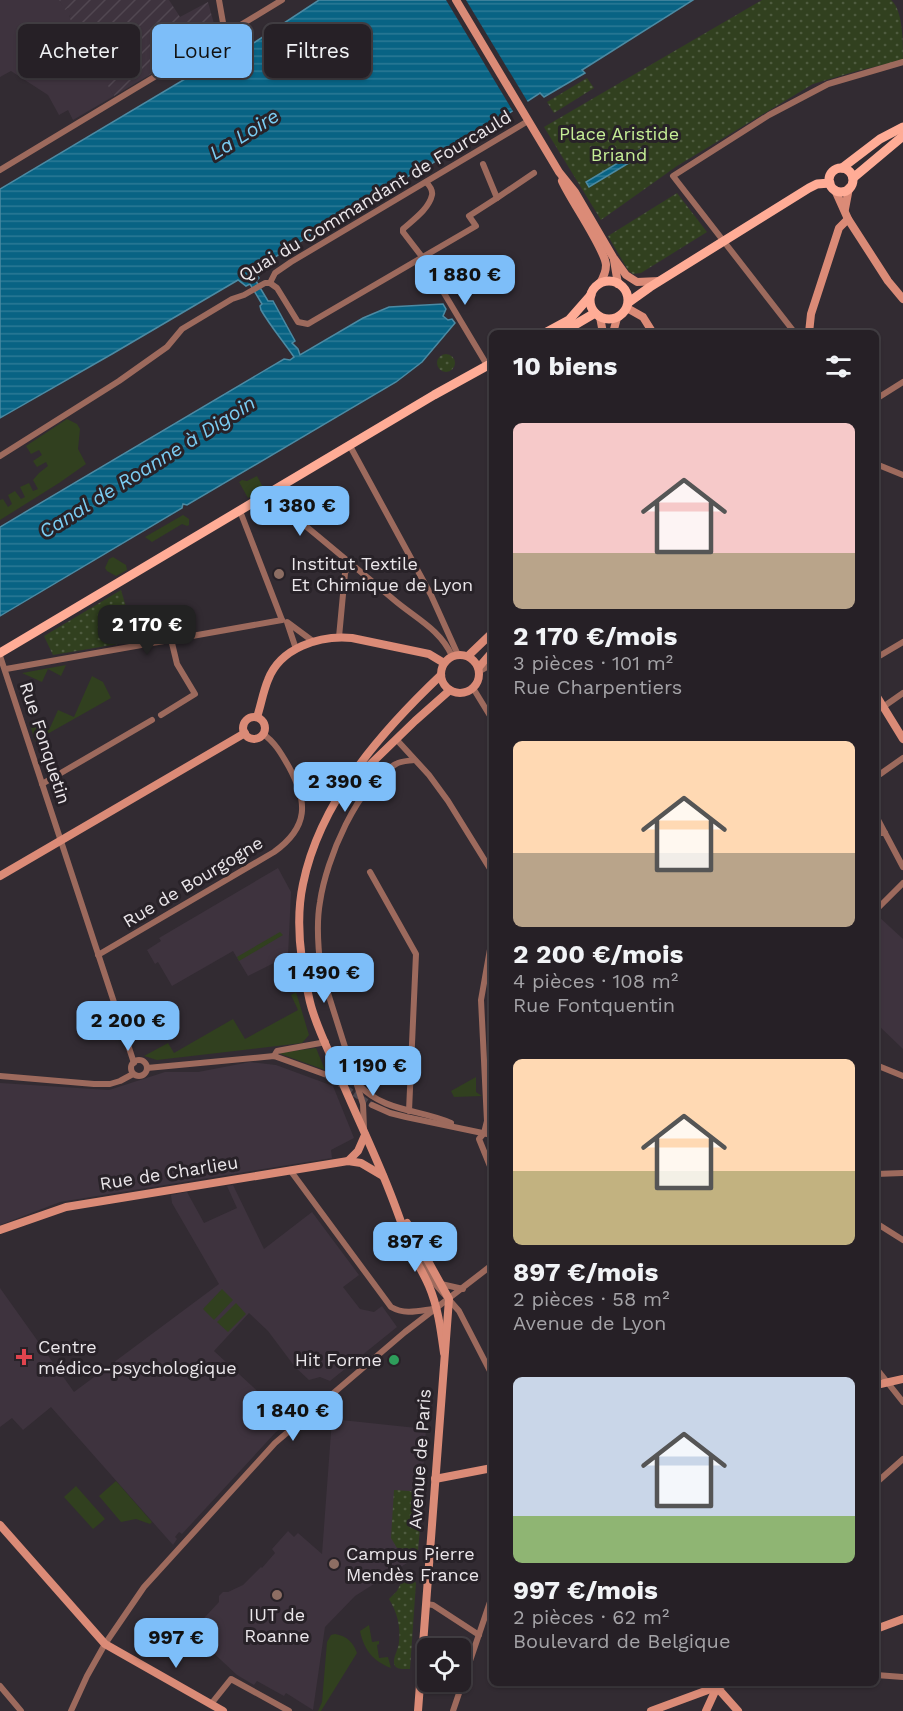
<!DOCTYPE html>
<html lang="fr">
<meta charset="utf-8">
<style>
:root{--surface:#262026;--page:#2e282e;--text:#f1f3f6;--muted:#a4a3a7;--line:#423e43;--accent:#7dbef9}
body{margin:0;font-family:"Work Sans",sans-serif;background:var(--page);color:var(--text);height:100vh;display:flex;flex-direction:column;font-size:22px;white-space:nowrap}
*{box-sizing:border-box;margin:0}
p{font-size:20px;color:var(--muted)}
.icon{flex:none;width:33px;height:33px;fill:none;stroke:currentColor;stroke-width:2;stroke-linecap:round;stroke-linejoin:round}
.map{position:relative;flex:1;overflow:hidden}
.side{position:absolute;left:489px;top:330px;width:390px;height:1356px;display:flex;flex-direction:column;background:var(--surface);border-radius:9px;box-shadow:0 2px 4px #0004,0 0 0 2px var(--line)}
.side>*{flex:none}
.banner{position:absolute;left:18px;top:24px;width:381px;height:54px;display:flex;gap:12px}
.buttons{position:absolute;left:417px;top:1638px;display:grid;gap:12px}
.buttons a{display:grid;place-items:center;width:54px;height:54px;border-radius:9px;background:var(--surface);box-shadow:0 2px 4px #0004,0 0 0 2px var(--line);font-size:30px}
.price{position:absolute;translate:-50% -51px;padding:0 14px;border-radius:12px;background:var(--accent);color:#111;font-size:20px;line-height:39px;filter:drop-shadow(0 2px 3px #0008)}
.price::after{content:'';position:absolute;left:50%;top:36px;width:18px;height:14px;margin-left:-9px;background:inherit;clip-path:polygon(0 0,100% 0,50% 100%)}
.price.selected{background:#222;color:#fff}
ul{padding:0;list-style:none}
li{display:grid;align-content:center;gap:12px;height:318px;padding:0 24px}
li span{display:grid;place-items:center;height:186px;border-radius:9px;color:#555}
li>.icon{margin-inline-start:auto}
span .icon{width:108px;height:108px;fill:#fffc;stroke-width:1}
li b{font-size:26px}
h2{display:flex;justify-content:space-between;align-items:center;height:72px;padding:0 24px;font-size:26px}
.tag{padding:0 21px;border-radius:9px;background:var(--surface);box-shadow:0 2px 4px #0004,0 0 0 2px var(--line);font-size:21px;line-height:54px}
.tag.selected{background:var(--accent);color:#111}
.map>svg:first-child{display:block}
.built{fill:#3e333e}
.industrial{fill:url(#industrial-furrows)}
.grass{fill:#31401f}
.park{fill:url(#park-dots)}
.water{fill:url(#water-rules);stroke:#4c8aa3;stroke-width:1.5}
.pier{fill:#322b32}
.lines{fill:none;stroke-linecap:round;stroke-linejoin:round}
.street-tunnel{stroke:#4e474e;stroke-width:6;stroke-dasharray:6 3;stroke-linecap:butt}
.street{stroke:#9d6a5d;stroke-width:6}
.secondary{stroke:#db8b77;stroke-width:8}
.primary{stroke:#ffac96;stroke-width:9}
.education-dot{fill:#8d6e63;stroke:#282228;stroke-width:2}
.health-dot{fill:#e0444e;stroke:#282228;stroke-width:2}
.leisure-dot{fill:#2e9e5b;stroke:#282228;stroke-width:2}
.labels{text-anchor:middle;stroke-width:6;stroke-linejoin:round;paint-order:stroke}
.park-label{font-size:18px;fill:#c5ee96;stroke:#282228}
.street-label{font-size:18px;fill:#eae6ea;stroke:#282228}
.poi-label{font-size:18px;fill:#eae6ea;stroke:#282228;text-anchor:start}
.water-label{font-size:20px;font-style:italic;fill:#7bcdf3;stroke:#282228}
</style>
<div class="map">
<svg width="903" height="1711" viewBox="0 0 903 1711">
<defs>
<pattern id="industrial-furrows" width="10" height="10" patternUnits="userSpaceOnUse" patternTransform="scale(1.5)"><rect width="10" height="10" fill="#3e333e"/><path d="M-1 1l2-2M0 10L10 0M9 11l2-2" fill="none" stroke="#514751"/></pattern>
<pattern id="park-dots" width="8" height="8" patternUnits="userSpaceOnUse" patternTransform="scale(1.5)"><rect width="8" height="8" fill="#31401f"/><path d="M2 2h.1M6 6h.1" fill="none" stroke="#4f5c40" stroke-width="1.8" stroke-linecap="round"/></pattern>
<pattern id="water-rules" width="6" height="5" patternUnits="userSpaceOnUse" patternTransform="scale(1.5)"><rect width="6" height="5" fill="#086384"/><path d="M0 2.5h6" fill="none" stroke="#2c7996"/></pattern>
</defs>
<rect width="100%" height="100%" fill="#322b32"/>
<g class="built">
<path d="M0,0H59L65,9L68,8L72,15L69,16L79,33L82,31L105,71L102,74L114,96L73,120L68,110L59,115L48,95L11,71L0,77Z"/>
<path d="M278,868L291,892L288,956L248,976L233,951L172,986L158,962L155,964L147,950L161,941L159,938Z"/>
<path d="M878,916L903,939V1049L876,1023V918Z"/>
<path d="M250,1062L276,1065L333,1086L354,1138L331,1150L332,1158L60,1202L0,1225V1083L109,1090L165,1072H198Z"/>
<path d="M233,1185L264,1249L312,1212L359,1275L343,1287L360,1309L374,1312L382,1306L397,1327L330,1381L320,1377L309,1380L295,1367L268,1331L249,1313L214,1351L267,1400L275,1393L284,1402L277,1410L289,1421L275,1433L182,1534L179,1532L175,1537L177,1539L173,1545L51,1407L23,1430L12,1418L0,1427V1288L74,1392L219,1284L172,1203L171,1195L187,1192L204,1223L237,1208L227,1186Z"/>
<path d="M332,1419L426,1429L418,1556L355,1596L325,1627L313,1710L286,1693L284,1696L257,1681L254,1685L237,1675L191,1632L219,1602V1596L223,1592H228L243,1585L261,1567L262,1568L275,1553L272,1549L288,1531L294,1537L298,1533L322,1554Z"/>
</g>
<path class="industrial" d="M59,0H169L180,17L208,2L217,35L114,96L101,74L105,71L83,31L78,33L69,17L71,15L68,8L65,10Z"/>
<g class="grass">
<path d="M67,419L77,424L80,429L78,449L86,464L59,483L0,520V500L3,499L8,507L12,504L8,495L15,491L21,499L25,497L20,487L29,483L33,491L38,489L33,480L39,473L48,466L46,462L37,467L33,461L42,455L39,450L31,454L26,446Z"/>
<path d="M257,476L264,489L248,498L239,482L242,480L247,481Z"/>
<path d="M183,515L189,519V525L187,526L182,524L152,542L145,537Z"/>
<path d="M113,557L126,565L127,570L116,576L107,571L105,568L109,559Z"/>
<path d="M66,665L61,676L48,669L42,682L22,673Z"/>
<path d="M92,676L103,682L111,698L35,741L29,722L49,730L58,710L74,717Z"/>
<path d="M280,932L283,935L239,961L237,957Z"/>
<path d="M296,992L309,1035L302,1043L157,1060L144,1056L168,1043L174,1053L233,1019L245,1039L298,1010L291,995Z"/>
<path d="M316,1048L325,1070L278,1053Z"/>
<path d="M476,1077V1092L482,1096L454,1097L451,1091Z"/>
<path d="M222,1289L233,1300L214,1320L203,1309Z"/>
<path d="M236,1303L246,1314L228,1332L217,1322Z"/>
<path d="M116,1481L152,1522L150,1524L136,1519L121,1522L99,1496Z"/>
<path d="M76,1486L105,1519L93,1529L64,1497Z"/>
<path d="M369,1625L372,1642L379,1641V1644L377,1645L379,1658L388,1657L391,1668C373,1661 364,1650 360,1631Z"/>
<path d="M335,1634C347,1636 353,1642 357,1653L321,1711H318L322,1702L327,1642L331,1635Z"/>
</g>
<g class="park">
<path d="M762,0H891C903,10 903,41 903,60L857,71L813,84L677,166L601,220L544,127Z"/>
<path d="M587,78L594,88L554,113L547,102Z"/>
<path d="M677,193L707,232L641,273L633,274L628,270L608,236Z"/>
<circle cx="446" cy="363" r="9"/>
<path d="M121,590L136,641L53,655L44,636Z"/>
<path d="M394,1490L423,1492L418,1551L397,1548L391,1538Z"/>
<path d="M411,1576L416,1583L410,1669C405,1669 398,1670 395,1666C391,1660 399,1649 399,1642C401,1627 397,1612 389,1599L397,1591L402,1581Z"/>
</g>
<g class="water">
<path d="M319,0H693L582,70L585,73L544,97L540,93L431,164L369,197L349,212L257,268L255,273L259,278L256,281L268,301H273L295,341L292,343L298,349L300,355L363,318L389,307L443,304L446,309L443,316L448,320L452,319L455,323L422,362L396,382L187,505L183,504L182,508L0,616V527L284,359L290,360L294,357C283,341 271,327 261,310L260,306L262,304L250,284L246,286L238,280L112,354L0,418V189L232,51L246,48Z"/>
<path d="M643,148L647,152L589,187L586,182Z"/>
</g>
<path class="pier" d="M446,0H466L529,104L514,113Z"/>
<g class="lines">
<path class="street-tunnel" d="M324,1074L372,1105"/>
<g class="street">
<path d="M219,0L225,34"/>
<path d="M0,170L282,0"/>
<path d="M426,182C429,185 433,190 432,195C429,209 413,220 403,229V232L423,258L487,365"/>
<path d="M497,198L534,173"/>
<path d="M270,283L277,288L298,322L308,324L313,321L476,226L469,216L497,198L483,164"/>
<path d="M270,283L275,273L291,262L528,121"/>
<path d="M795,333L673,176L769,115L828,84L903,62"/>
<path d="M876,399L903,382"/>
<path d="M350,446L431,595L458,655"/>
<path d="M0,456L119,381L167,347L182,329L232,299L244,295L265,283H270"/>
<path d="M876,464L903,475"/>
<path d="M270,493L273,499C313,532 354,566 393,599C415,618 440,629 452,656"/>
<path d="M240,511L282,620"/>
<path d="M339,637L345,573L350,563"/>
<path d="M296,649L287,622L314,642"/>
<path d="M0,656L134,1063"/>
<path d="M876,658L903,642"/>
<path d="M6,669L282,620"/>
<path d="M480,671L489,666L492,667"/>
<path d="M473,688L492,719"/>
<path d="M883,707L903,693"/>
<path d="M161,715L195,694L177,664L171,639"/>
<path d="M396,739L429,775L448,801L492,872"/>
<path d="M876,777L903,758"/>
<path d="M42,784L152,720"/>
<path d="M876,816L903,867"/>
<path d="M876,833H885"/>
<path d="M370,872L416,954L409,1111"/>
<path d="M876,910L903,883"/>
<path d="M492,938L481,1000L487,1121L484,1133L479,1139L492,1171"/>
<path d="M98,955L274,852C309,827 308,802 289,767C282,755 275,742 263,734"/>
<path d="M274,1056L277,1051L326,1042"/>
<circle cx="139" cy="1068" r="8"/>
<path d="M876,1065L903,1076"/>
<path d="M147,1068L274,1056L324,1074"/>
<path d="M0,1076L94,1084H110L120,1081L133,1074"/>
<path d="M359,1085C384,1112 419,1109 451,1123"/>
<path d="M372,1105L390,1113L406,1117L492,1135"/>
<path d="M364,1128L363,1104L321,971C318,948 316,924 320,902C326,860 357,784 396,764C401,761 408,761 414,760"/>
<path d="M290,1170L391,1307C405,1315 418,1311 433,1309"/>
<path d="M876,1174L903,1173"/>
<path d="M876,1223L903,1240"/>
<path d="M409,1237L436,1285L459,1311L492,1375"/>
<path d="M441,1284L463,1289"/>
<path d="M876,1368L903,1402"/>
<path d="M876,1483L903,1459"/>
<path d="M426,1604L433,1605L479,1635"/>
<path d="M876,1675L903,1677"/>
<path d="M0,1686L21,1711"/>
<path d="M211,1704L231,1679L289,1711"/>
<path d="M71,1711L87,1676L105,1644L144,1587L275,1443L405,1332L492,1265"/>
<path d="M453,1711L492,1596"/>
</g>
<g class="secondary">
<path d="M456,0L559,172L575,192L613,257L626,275L637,282L659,281"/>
<path d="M562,181C571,201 605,249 606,265C606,272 603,278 600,283"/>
<path d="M835,190L848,219L888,281L903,299"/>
<path d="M845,209L849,188"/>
<path d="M614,260L618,284"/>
<path d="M627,308L643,317L653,333"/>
<path d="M600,317L603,333"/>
<path d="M613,333L617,318"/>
<path d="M809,333L811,314L839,228L848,219"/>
<circle cx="460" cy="674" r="19"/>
<path d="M468,656L492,633"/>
<path d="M479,667L492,652"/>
<path d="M441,675C381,732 320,801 303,884C295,921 301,965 310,1002C316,1027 330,1053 340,1077C356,1115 374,1152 389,1190C397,1210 404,1230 411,1250C416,1262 424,1274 429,1286C438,1307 441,1331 444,1353"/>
<path d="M876,695L903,739"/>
<path d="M257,717C261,705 263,692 268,680C280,648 319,635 352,638L429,654L444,663"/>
<circle cx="254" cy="728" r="11"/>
<path d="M350,784L415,721L450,690"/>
<path d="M0,876L245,733"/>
<path d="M348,1161L358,1151L365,1135"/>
<path d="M407,1223L449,1299L418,1711"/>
<path d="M0,1230L66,1207L348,1161L361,1163L383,1176"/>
<path d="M876,1385L903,1379"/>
<path d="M435,1479L492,1468"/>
<path d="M0,1525L105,1644L223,1711"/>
<path d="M876,1629L903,1619"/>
<path d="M714,1684L738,1711"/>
<path d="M651,1711L727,1683"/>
<path d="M706,1711L717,1687"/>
</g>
<g class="primary">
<path d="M842,168L880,139L903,127"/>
<circle cx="841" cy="180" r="12"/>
<path d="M853,178L903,136"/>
<circle cx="609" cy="300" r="19"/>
<path d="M629,302L650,287L809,188L817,184L830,183"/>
<path d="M545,333L569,320L591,295"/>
<path d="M561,333L595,313"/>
<path d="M0,653L434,395L492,363"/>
</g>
</g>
<g class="education-dot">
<circle cx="279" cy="574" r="6"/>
<circle cx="334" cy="1564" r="6"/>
<circle cx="277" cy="1595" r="6"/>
</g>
<path class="health-dot" d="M21 1348h6v6h6v6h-6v6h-6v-6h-6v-6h6z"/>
<circle class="leisure-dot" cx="394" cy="1360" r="6"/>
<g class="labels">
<g class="park-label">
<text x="619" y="140">Place Aristide<tspan x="619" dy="21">Briand</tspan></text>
</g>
<g class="street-label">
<text transform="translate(375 196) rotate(-31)" y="6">Quai du Commandant de Fourcauld</text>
<text transform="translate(45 743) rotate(72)" y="6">Rue Fonquetin</text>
<text transform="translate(193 882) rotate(-31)" y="6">Rue de Bourgogne</text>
<text transform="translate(169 1173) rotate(-9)" y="6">Rue de Charlieu</text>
<text transform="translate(420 1459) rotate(-86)" y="6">Avenue de Paris</text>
</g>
<g class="poi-label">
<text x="291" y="570">Institut Textile<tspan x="291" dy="21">Et Chimique de Lyon</tspan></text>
<text x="38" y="1353">Centre<tspan x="38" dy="21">médico-psychologique</tspan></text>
<text x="382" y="1366" text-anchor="end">Hit Forme</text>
<text x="346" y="1560">Campus Pierre<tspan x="346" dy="21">Mendès France</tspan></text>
<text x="277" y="1621" text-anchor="middle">IUT de<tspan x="277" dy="21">Roanne</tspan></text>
</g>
<g class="water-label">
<text transform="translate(244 134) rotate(-32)" y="7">La Loire</text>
<text transform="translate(147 467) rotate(-32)" y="7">Canal de Roanne à Digoin</text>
</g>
</g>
</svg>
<div class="buttons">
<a><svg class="icon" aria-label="locate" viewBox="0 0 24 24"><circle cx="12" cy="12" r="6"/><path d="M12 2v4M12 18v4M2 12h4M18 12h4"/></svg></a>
</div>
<b class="price" style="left:465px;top:306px">1 880 €</b>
<b class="price" style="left:300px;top:537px">1 380 €</b>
<b class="price selected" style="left:147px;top:656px">2 170 €</b>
<b class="price" style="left:345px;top:813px">2 390 €</b>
<b class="price" style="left:324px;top:1004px">1 490 €</b>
<b class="price" style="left:128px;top:1052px">2 200 €</b>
<b class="price" style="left:373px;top:1097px">1 190 €</b>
<b class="price" style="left:415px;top:1273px">897 €</b>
<b class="price" style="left:293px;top:1442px">1 840 €</b>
<b class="price" style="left:176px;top:1669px">997 €</b>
<div class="banner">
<a class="tag">Acheter</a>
<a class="tag selected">Louer</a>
<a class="tag">Filtres</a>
</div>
<section class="side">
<h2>10 biens<svg class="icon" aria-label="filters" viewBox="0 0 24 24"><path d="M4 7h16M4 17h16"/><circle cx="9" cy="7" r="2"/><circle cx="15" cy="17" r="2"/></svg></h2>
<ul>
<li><span style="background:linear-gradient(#f6c9c9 70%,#b9a48a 0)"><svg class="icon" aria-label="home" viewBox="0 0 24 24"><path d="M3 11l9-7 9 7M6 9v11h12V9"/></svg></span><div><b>2 170 €/mois</b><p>3 pièces · 101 m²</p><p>Rue Charpentiers</p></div></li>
<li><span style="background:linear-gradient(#ffd9b3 60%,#b9a48a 0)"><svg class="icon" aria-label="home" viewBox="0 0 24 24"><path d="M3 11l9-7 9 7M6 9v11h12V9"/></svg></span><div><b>2 200 €/mois</b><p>4 pièces · 108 m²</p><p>Rue Fontquentin</p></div></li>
<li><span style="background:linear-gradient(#ffd9b3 60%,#c2b280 0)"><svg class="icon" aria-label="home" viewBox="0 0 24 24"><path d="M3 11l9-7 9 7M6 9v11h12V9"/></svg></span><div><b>897 €/mois</b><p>2 pièces · 58 m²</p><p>Avenue de Lyon</p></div></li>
<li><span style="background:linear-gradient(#c9d6e8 75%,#8fb573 0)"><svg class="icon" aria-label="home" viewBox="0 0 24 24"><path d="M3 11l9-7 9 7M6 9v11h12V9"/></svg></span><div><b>997 €/mois</b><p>2 pièces · 62 m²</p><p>Boulevard de Belgique</p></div></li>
</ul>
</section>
</div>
